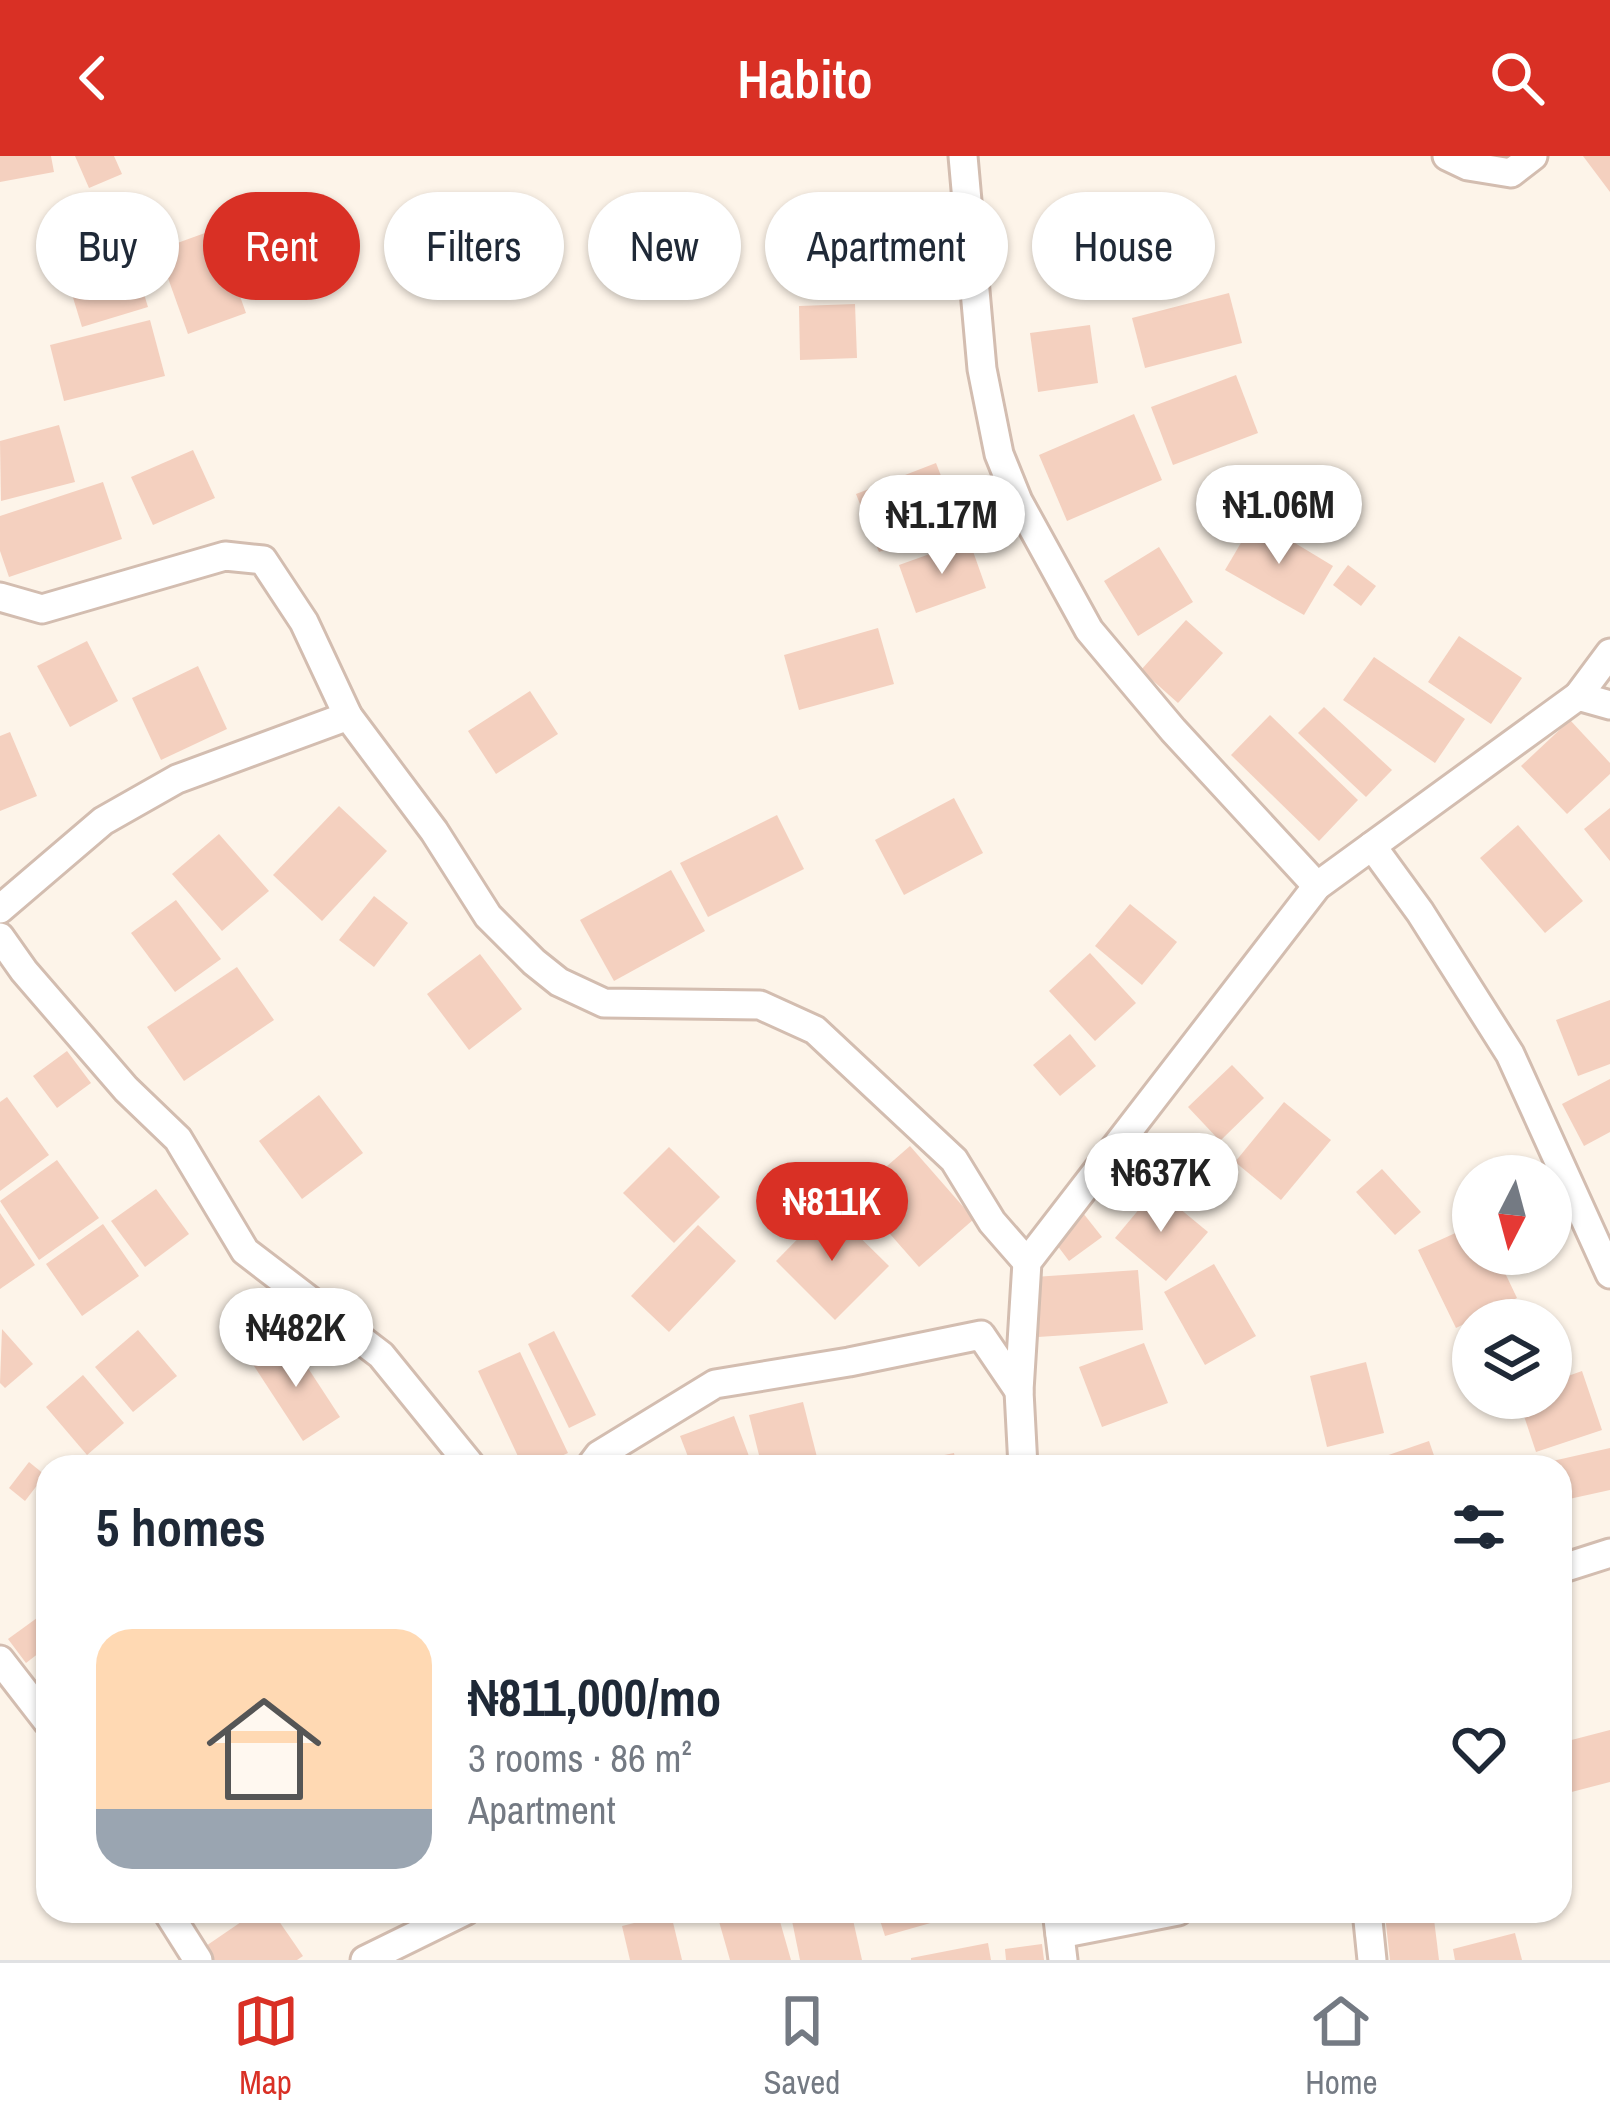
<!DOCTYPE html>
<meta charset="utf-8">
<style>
:root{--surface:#fff;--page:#f2f2f3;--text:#1f2937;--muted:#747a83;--line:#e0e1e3;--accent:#d93025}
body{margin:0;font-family:"Archivo Narrow",sans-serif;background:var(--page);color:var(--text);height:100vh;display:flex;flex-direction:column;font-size:45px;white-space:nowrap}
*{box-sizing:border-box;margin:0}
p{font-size:39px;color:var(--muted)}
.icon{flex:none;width:66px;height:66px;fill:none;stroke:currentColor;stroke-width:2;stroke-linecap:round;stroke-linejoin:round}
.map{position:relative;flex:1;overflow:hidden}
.details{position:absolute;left:36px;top:1299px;width:1536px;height:468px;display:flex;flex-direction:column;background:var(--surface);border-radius:36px;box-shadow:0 3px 9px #0004}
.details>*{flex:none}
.guide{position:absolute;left:36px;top:36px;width:1539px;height:108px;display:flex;gap:24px}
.needle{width:78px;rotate:186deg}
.controls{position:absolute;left:1452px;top:999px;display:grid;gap:24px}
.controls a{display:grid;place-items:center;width:120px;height:120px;border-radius:50%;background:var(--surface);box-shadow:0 3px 9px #0004;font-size:60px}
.price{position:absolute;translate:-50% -102px;padding:0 27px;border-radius:42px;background:#fff;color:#222;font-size:39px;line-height:78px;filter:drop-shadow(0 3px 6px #0008)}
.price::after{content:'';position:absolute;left:50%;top:72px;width:36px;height:27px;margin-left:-18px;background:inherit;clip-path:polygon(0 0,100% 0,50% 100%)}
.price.on{background:var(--accent);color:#fff}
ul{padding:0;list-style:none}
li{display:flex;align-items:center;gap:36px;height:300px;padding:0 60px}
li span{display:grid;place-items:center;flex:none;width:336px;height:240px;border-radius:36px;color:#555}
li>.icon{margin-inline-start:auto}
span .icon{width:144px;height:144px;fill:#fffc;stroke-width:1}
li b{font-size:51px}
h2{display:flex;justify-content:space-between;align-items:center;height:144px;padding:0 60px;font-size:51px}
.chip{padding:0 42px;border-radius:54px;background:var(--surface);box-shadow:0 3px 9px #0004;font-size:42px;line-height:108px}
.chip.on{background:var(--accent);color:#fff}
header{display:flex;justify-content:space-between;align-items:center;height:156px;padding:0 60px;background:var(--accent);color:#fff;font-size:54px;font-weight:600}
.menu{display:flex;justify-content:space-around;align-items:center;height:168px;border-top:3px solid var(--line);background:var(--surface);font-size:33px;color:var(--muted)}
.menu a{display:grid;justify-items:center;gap:6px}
.menu .on{color:var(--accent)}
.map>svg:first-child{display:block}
.building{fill:#f4d0bf}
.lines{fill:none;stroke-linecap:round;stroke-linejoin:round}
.minor-casing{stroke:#d3bdb0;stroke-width:33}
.minor{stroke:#fff;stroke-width:27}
</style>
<header><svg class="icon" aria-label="back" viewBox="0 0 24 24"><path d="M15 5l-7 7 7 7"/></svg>Habito<svg class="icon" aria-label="search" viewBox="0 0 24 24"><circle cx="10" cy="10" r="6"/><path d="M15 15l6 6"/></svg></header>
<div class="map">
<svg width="1610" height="1804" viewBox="0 0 1610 1804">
<rect width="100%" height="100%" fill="#fdf4e9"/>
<g class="building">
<path d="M0,0H51L54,16L0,26Z"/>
<path d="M75,0H114L122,18L89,32Z"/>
<path d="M1583,0H1610V36Z"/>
<path d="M293,49L305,92L286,97L274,54Z"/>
<path d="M271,70L279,100L261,104L253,74Z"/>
<path d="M216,73L246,157L188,178L158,94Z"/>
<path d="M129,89L148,151L82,171L63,109Z"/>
<path d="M1229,137L1242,187L1145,212L1132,162Z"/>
<path d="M855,148L857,202L800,204L799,150Z"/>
<path d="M150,164L165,220L64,245L50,189Z"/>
<path d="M1090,169L1098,227L1038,236L1030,177Z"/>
<path d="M1236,219L1258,277L1173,309L1151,251Z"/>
<path d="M1134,258L1162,324L1067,365L1039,299Z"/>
<path d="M59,269L75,326L1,345L0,285Z"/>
<path d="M193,294L215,342L153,369L131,321Z"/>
<path d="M936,307L959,366L879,396L856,338Z"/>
<path d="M103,326L122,383L9,421L0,395V360Z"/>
<path d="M1255,363L1333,410L1304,459L1225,414Z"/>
<path d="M969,384L986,432L916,457L899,409Z"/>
<path d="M1159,391L1193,446L1138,480L1104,425Z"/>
<path d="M1348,409L1376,430L1361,450L1333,429Z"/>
<path d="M1186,464L1223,497L1178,547L1141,514Z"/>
<path d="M878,472L894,528L799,554L784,499Z"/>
<path d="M1459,480L1522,522L1491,568L1428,526Z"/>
<path d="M87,485L118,545L70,571L37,510Z"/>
<path d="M1374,501L1465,563L1435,607L1343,544Z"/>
<path d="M198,510L227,573L161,604L132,542Z"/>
<path d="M530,535L558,578L496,618L468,575Z"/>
<path d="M1324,551L1392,614L1366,641L1298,577Z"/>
<path d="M1270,559L1358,644L1319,685L1231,599Z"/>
<path d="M1570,564L1610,607V618L1567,658L1521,610Z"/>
<path d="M10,576L37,640L0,655V580Z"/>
<path d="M954,642L983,697L904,739L875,684Z"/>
<path d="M339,650L387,695L322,765L273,719Z"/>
<path d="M1610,652V705L1584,673Z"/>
<path d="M777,659L804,713L708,761L680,707Z"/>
<path d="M1518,669L1583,745L1545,777L1480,702Z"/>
<path d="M219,678L269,735L222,775L172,718Z"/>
<path d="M671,714L705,775L614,825L580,764Z"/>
<path d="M374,740L408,767L374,811L339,784Z"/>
<path d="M176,744L221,803L175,836L131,777Z"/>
<path d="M1130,748L1177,786L1142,829L1095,790Z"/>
<path d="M1090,797L1136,847L1095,885L1049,835Z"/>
<path d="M480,798L522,853L469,894L427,838Z"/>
<path d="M237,811L274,864L184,925L147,871Z"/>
<path d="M1610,844V908L1578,920L1556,864Z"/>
<path d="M1070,878L1096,910L1060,940L1033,909Z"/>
<path d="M67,895L91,927L57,952L33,920Z"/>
<path d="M1232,909L1264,942L1220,985L1188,951Z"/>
<path d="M1610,923V976L1584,990L1562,948Z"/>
<path d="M319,939L363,997L302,1043L259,985Z"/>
<path d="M7,941L49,999L0,1035V946Z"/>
<path d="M1284,946L1331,984L1281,1044L1235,1006Z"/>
<path d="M910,990L974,1063L919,1111L855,1038Z"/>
<path d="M669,991L720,1041L674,1087L623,1037Z"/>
<path d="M57,1004L99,1062L39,1104L0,1045Z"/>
<path d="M1382,1013L1421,1056L1395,1079L1356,1036Z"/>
<path d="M156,1033L189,1078L145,1111L111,1065Z"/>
<path d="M1156,1033L1208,1076L1166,1125L1115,1082Z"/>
<path d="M829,1051L889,1110L835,1164L776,1105Z"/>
<path d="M0,1057L35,1109L0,1133Z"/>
<path d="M1083,1057L1102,1081L1069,1105L1051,1081Z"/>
<path d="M103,1068L139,1120L82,1160L46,1108Z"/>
<path d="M698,1069L736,1105L669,1176L631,1140Z"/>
<path d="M1473,1069V1098H1496L1517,1142L1456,1172L1418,1094Z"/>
<path d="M1214,1108L1256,1180L1205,1209L1164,1136Z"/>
<path d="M1138,1114L1143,1174L1038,1181L1034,1121Z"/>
<path d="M2,1173L33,1208L5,1232L0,1227Z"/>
<path d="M138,1174L177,1220L133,1256L95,1211Z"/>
<path d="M554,1175L596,1259L569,1272L528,1188Z"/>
<path d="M289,1183L340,1261L303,1285L252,1207Z"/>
<path d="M1144,1187L1168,1247L1102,1271L1079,1211Z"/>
<path d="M520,1196L568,1297L537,1311H523L478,1215Z"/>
<path d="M1366,1206L1384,1277L1327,1291L1310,1220Z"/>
<path d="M1582,1215L1602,1274L1536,1296L1518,1242H1551V1226Z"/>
<path d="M83,1219L124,1267L87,1299L46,1251Z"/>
<path d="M803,1246L819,1309L762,1311L749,1259Z"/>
<path d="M734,1260L753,1311H692L680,1280Z"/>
<path d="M1429,1285L1438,1311H1376L1374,1304Z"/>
<path d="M1610,1292V1334L1560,1345V1311H1549L1548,1306Z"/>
<path d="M954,1297L957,1311H896V1309Z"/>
<path d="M29,1306L45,1319L25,1345L9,1332Z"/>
<path d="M48,1454V1490L26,1507L8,1483Z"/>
<path d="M1610,1574V1626L1560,1639V1587Z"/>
<path d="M257,1755H272L303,1800L297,1804H211L203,1792Z"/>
<path d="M716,1755H777L791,1804H730Z"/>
<path d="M790,1755H851L862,1804H800Z"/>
<path d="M877,1755H969V1756L885,1780Z"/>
<path d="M1433,1755L1439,1804H1390L1385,1759Z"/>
<path d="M671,1758L682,1804H630L622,1770Z"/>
<path d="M1515,1777L1522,1804H1455L1453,1793Z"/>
<path d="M988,1787L991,1804H911V1802Z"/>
<path d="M1042,1788L1044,1804H1006L1005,1793Z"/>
</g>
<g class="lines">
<defs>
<g id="minor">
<path d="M963,0L982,213L999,298L1018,345L1089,474L1173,574L1317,730"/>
<path d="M1447,0L1468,10L1511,17L1533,0"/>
<path d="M0,441L42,453L225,400L263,404L304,466L348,560L434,675L488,760L534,806L559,826L604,847L760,849L815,874L954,1004L992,1066L1027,1106"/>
<path d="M1578,540L1610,497"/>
<path d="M1372,690L1420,756L1510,898L1610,1118"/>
<path d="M0,753L103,665L177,623L348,560"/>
<path d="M0,781L24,815L126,933L178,983L245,1095L381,1199L472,1311"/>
<path d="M590,1311L599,1299L715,1228L849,1206L981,1179L1019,1235"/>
<path d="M1023,1311L1019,1235L1027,1106L1317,730L1578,540L1610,549"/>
<path d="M1560,1413L1610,1397"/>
<path d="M0,1504L48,1566"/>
<path d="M167,1755L198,1804"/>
<path d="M1057,1755L1063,1804"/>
<path d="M1367,1755L1372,1804"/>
<path d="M1060,1778L1178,1755"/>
<path d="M365,1804L465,1755"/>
</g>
</defs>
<use href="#minor" class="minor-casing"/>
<use href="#minor" class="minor"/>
</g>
</svg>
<div class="controls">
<a><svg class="needle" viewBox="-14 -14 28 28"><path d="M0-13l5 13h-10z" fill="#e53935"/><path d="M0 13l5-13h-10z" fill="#747a83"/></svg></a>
<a><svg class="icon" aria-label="layers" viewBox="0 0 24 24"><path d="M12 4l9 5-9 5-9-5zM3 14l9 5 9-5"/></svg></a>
</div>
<b class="price" style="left:1279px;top:411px">₦1.06M</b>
<b class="price" style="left:942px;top:421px">₦1.17M</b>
<b class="price" style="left:1161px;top:1079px">₦637K</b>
<b class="price on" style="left:832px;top:1108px">₦811K</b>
<b class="price" style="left:296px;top:1234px">₦482K</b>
<div class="guide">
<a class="chip">Buy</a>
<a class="chip on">Rent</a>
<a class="chip">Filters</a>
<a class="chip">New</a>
<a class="chip">Apartment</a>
<a class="chip">House</a>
</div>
<section class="details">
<h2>5 homes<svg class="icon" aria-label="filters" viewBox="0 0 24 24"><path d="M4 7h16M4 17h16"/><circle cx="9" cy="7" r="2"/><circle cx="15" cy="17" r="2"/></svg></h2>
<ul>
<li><span style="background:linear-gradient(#ffd9b3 75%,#9aa5b1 0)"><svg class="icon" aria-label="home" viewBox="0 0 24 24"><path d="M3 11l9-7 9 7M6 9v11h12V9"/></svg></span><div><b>₦811,000/mo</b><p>3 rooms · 86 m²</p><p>Apartment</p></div><svg class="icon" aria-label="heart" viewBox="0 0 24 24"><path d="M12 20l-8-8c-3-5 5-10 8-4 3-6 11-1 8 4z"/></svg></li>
</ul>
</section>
</div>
<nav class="menu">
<a class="on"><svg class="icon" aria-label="map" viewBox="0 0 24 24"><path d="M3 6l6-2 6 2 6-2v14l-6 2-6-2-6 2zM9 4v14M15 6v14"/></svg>Map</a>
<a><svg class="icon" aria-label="saved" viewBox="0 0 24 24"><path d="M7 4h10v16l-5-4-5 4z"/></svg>Saved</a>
<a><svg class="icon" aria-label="home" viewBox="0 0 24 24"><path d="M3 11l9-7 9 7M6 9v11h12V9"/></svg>Home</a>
</nav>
